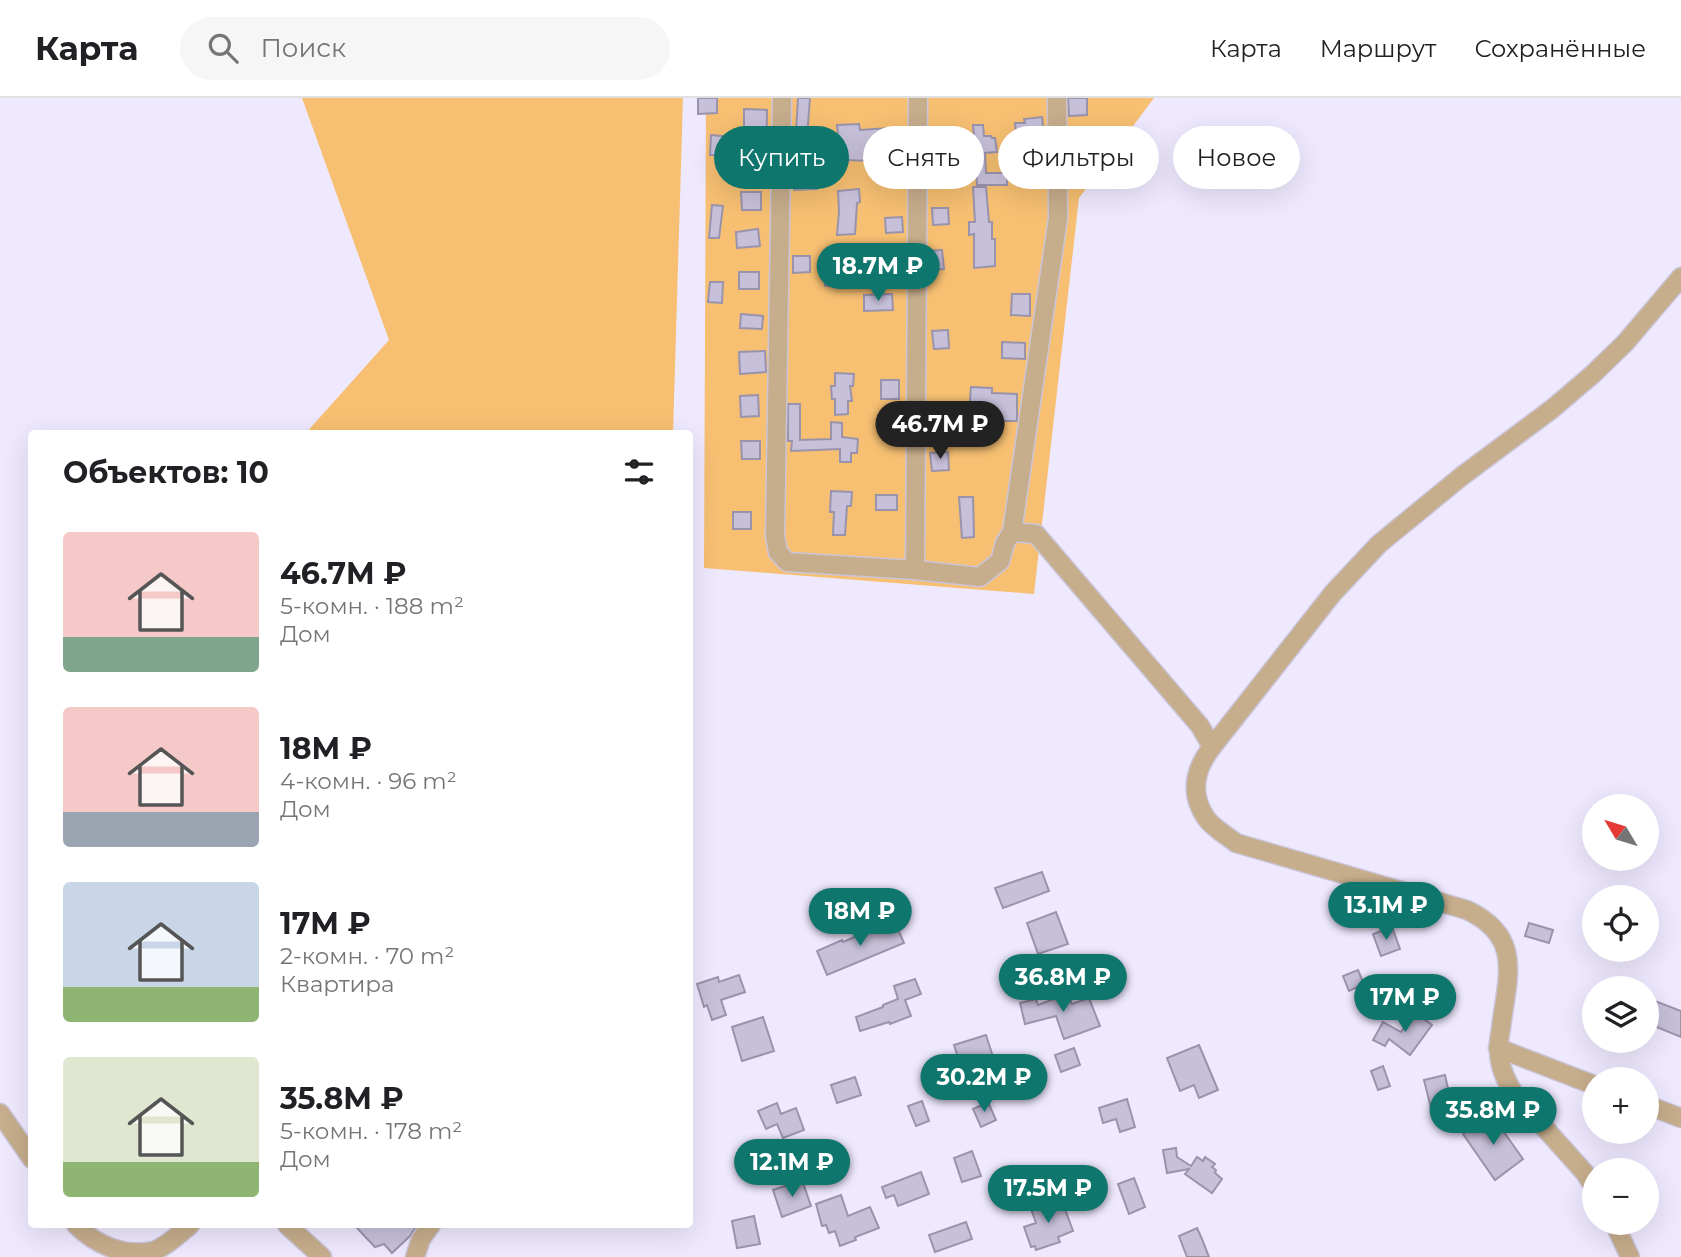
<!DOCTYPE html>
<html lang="ru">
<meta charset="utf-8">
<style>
:root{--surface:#fff;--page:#f6f6f6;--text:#202124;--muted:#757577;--line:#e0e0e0;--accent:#0f766e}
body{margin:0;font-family:Montserrat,sans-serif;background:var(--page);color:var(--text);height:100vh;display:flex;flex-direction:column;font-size:26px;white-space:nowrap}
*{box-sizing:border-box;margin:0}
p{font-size:23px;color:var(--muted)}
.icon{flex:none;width:38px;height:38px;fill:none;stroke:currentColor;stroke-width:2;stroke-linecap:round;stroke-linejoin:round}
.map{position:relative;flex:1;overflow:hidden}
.drawer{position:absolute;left:28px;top:332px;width:665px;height:798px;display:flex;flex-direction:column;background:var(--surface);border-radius:7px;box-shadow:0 7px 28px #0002}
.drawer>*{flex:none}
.top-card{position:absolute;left:714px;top:28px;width:665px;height:63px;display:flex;gap:14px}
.needle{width:46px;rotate:308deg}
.tools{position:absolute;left:1582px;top:696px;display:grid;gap:14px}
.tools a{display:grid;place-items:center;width:77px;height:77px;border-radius:50%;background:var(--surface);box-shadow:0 7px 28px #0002;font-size:35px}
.price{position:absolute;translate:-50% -60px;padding:0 16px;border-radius:24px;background:var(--accent);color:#fff;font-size:23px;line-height:46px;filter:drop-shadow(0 2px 4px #0008)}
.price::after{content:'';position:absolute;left:50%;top:42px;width:21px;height:16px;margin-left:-10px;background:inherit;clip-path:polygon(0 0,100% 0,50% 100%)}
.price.current{background:#222;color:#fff}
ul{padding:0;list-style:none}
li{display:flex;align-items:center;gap:21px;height:175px;padding:0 35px}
li span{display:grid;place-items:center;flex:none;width:196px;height:140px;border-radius:7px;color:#555}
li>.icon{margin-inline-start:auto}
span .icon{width:84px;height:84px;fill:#fffc;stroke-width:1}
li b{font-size:30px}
h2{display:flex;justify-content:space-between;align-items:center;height:84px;padding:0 35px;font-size:30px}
.tag{padding:0 24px;border-radius:32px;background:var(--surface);box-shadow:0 7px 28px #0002;font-size:24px;line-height:63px}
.tag.current{background:var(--accent);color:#fff}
header{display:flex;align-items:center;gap:42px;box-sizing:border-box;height:98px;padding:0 35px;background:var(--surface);border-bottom:2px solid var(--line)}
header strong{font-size:33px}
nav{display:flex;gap:38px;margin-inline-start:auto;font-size:24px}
.search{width:490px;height:63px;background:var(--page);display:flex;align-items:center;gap:18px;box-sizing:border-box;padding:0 24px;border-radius:38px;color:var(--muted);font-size:26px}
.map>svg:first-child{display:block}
.green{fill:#f6bf72}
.building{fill:#c7c0da;stroke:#9a93ac;stroke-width:2}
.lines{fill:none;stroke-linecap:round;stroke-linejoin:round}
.minor-casing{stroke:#cac5d8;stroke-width:21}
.minor{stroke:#c6ad8c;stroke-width:18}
</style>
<header>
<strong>Карта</strong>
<div class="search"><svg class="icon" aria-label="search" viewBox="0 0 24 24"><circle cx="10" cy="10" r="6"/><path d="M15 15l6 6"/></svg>Поиск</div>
<nav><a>Карта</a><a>Маршрут</a><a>Сохранённые</a></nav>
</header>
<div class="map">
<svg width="1681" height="1159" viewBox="0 0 1681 1159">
<rect width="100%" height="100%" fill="#efe9ff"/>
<g class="green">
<path d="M302,0H683L673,336H305L389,242Z"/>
<path d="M706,0H1154L1079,100L1034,496L704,470Z"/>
</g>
<g class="building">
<path d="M698,0H717V15L698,16Z"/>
<path d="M798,0H810L807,39H811V61H817V91L794,92V73L797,72V34H796Z"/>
<path d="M1068,0H1087V17L1069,18Z"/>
<path d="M744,11L767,12L766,69L741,68L740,40H744Z"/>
<path d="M1042,19L1044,39L1026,41V36L1016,37L1015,25H1025L1024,21Z"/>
<path d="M859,26L860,32L889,30L890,46L870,47L869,63L847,62L848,64L836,65L835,36H838L837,27Z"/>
<path d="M973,27H983L984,38H991L992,40H995L997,54L985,55L986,75H1007V87H977L975,55H972L970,39H974Z"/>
<path d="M711,37L730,39L728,58L710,57Z"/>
<path d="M1033,58L1034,75L1014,76L1013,60Z"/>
<path d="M973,89H986L989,124H992V141H995V168L974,170V136L969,137V124H975Z"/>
<path d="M859,91L860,104L857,105L855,136L837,137L839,114L838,93Z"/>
<path d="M741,94H761V112H742Z"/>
<path d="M712,107L723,108L719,140H709Z"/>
<path d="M932,110H948L949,126L933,127Z"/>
<path d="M902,119L903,134L886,135L885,120Z"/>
<path d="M758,131L760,148L737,150L736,134Z"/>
<path d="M942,152L944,171L928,172V153Z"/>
<path d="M793,158H810V174L793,175Z"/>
<path d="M884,159L902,160V173L883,174Z"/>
<path d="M824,173H842V177L870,178V186L825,188Z"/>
<rect x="739" y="174" width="20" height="17"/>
<path d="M710,184H723L722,205L708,204Z"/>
<path d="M892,196L893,212L864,213V197Z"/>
<path d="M1012,196H1030V218L1011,217Z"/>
<path d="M741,216L763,218L762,231L740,230Z"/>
<path d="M948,232L949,250L934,251L932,233Z"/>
<path d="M1002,244L1025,245V261L1002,260Z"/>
<path d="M765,253L766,274L740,276L739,254Z"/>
<path d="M835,275L854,276L853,288H850L852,303H848V316L835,317V301H832L831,288H835Z"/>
<rect x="881" y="282" width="18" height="19"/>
<path d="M971,289L992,290V295L1017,296V323H1000V318L969,316Z"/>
<path d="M758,297L759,318L741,319L740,298Z"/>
<path d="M788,306H800V342L831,341V324L842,325V339L858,341L857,355H851V364H840V351L791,353L792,343H788Z"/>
<path d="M883,326H900L899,342H883Z"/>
<path d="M741,343H760V361H742Z"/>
<path d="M948,354L949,372L932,373L930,355Z"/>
<path d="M831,393L852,394L851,408H847L845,437H833L834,414H830Z"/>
<rect x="876" y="397" width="21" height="15"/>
<path d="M959,399H973L974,439L962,440Z"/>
<rect x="733" y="414" width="18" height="17"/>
<path d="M1042,774L1049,793L1003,810L995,790Z"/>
<path d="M1056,814L1068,846L1038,856L1027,825Z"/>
<path d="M894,822L904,845L827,877L817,853L842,842L843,844Z"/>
<path d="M1529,825L1553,832L1549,845L1525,838Z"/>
<path d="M1392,829L1400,851L1381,858L1373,836Z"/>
<path d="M1113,865L1121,877L1106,886L1098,874Z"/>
<path d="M1358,872L1364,886L1349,893L1343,878Z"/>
<path d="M739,877L745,894L721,902L726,917L712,922L707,907L704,909L697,886L718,879L719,884Z"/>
<path d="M915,881L921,896L905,902L911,918L890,926L889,924L860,933L856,919L883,909V907L898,901L894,888Z"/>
<path d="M1068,896L1072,906L1089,900L1100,928L1064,941L1056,918L1025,926L1020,905L1036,901L1038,907Z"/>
<path d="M1647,900L1681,913V939L1647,925Z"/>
<path d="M1415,914L1432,927L1410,957L1389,941L1385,948L1373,942L1383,924L1401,934Z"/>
<path d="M763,919L774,953L742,963L732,929Z"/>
<path d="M986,937L994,962L962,972L954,947Z"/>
<path d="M1199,947L1218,992L1199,1000L1194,987L1180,993L1167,960Z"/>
<path d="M1074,950L1080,967L1061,974L1055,957Z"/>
<path d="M1383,968L1390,988L1378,992L1371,973Z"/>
<path d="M1445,977L1452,1009L1432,1014L1424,982Z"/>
<path d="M855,979L861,997L837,1005L831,987Z"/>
<path d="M1127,1001L1135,1029L1120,1034L1116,1021L1103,1025L1099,1010Z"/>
<path d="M922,1003L929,1023L916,1028L908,1008Z"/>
<path d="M988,1004L996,1022L981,1029L973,1011Z"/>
<path d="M777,1005L781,1016L796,1010L804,1032L783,1040L777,1026L766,1031L758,1013Z"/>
<path d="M1491,1016L1523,1061L1495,1082L1463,1036Z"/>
<path d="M1176,1050L1177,1059L1191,1068L1197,1059L1203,1063L1205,1059L1215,1066L1212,1069L1216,1072L1215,1075L1222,1081L1212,1095L1185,1076L1189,1071L1167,1075L1163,1052Z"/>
<path d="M972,1053L981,1078L962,1084L954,1060Z"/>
<path d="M921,1074L929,1096L898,1108L894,1097L886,1100L882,1089Z"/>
<path d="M1134,1080L1145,1109L1129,1116L1118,1086Z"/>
<path d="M794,1085L795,1088L803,1085L811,1108L782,1119L773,1092Z"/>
<path d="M841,1097L848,1118L870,1109L879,1130L855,1139L856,1142L840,1148L835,1133L829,1135L826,1127L822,1128L816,1106Z"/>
<path d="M1061,1100L1073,1133L1058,1139L1060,1144L1036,1152L1035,1148L1031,1149L1024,1129L1036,1125L1031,1111Z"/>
<path d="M754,1118L760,1146L737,1150L732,1123Z"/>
<path d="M966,1124L972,1141L935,1154L929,1137Z"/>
<path d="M354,1127H417L410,1138L392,1155L384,1146L375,1149Z"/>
<path d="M1197,1130L1202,1141L1209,1159H1187L1179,1138Z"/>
</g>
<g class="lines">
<defs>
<g id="minor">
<path d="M782,0L775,438L778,454L787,464L915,472L980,479L1000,463L1005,445L1012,434L1058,120L1057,0"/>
<path d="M1012,434L1036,436L1200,628L1212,649"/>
<path d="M915,472L918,0"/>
<path d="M1498,950L1594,987"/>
<path d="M1647,1007L1681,1020"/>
<path d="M0,1015L32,1061"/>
<path d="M1594,1089L1585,1075L1515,997C1506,983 1499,969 1499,952C1498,944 1500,937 1501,930C1507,880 1524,839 1467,812L1236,745C1226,737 1213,730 1206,720C1189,695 1195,671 1212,649L1333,495L1379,446L1462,378L1552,311L1593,276L1625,245L1681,179"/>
<path d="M1614,1125L1630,1159"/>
<path d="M76,1127C96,1147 124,1159 153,1153C166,1149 179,1136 190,1127"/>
<path d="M287,1127L322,1159"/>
<path d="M415,1159L421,1141L431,1127"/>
</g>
</defs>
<use href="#minor" class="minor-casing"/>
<use href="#minor" class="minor"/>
</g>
</svg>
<div class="tools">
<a><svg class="needle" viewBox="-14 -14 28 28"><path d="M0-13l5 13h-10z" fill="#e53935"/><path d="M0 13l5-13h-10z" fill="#757577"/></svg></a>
<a><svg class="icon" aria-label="locate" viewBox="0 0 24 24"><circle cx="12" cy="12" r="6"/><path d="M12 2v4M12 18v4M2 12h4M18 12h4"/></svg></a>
<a><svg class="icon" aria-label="layers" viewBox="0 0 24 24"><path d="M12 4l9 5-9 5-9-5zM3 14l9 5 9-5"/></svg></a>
<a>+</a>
<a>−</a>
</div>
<b class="price" style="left:878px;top:205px">18.7M ₽</b>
<b class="price current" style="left:940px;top:363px">46.7M ₽</b>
<b class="price" style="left:1386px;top:844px">13.1M ₽</b>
<b class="price" style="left:860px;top:850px">18M ₽</b>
<b class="price" style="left:1063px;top:916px">36.8M ₽</b>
<b class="price" style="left:1405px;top:936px">17M ₽</b>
<b class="price" style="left:984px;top:1016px">30.2M ₽</b>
<b class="price" style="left:1493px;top:1049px">35.8M ₽</b>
<b class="price" style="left:792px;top:1101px">12.1M ₽</b>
<b class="price" style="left:1048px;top:1127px">17.5M ₽</b>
<div class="top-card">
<a class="tag current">Купить</a>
<a class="tag">Снять</a>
<a class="tag">Фильтры</a>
<a class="tag">Новое</a>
</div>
<section class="drawer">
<h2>Объектов: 10<svg class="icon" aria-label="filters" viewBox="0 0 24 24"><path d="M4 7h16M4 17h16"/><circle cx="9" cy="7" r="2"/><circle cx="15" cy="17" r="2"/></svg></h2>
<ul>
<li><span style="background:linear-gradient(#f6c9c9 75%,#7fa58c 0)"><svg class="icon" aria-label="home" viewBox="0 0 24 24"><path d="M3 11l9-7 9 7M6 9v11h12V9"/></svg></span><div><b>46.7M ₽</b><p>5-комн. · 188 m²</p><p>Дом</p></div></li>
<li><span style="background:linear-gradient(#f6c9c9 75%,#9aa5b1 0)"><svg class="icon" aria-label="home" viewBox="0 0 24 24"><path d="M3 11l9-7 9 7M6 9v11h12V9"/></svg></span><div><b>18M ₽</b><p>4-комн. · 96 m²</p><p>Дом</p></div></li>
<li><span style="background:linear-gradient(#c9d6e8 75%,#8fb573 0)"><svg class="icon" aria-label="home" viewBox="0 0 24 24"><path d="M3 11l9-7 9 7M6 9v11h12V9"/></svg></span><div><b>17M ₽</b><p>2-комн. · 70 m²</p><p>Квартира</p></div></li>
<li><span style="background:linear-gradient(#dfe7d0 75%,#8fb573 0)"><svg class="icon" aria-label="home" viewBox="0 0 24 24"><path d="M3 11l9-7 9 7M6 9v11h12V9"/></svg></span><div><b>35.8M ₽</b><p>5-комн. · 178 m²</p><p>Дом</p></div></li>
</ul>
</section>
</div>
